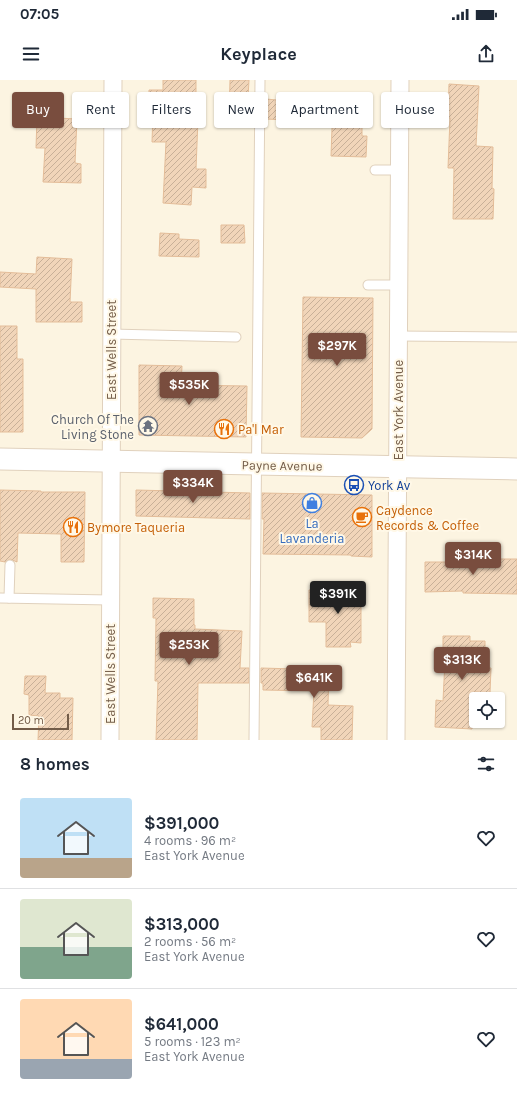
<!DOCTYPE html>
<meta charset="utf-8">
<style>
:root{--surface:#fff;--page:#f6f6f7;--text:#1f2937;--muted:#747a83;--line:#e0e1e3;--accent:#794d3e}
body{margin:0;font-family:Karla,sans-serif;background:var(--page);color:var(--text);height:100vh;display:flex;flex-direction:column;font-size:15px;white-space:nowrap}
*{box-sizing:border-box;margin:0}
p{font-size:13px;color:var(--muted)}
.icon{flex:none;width:22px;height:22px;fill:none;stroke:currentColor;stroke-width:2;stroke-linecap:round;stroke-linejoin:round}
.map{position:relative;height:660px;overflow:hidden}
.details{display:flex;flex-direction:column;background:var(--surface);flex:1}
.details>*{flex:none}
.top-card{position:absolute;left:12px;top:12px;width:493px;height:36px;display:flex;gap:8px}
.fabs{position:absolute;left:469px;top:612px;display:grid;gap:8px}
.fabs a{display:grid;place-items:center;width:36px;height:36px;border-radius:4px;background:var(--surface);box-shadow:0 1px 3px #0004;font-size:20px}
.scale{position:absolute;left:12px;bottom:10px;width:57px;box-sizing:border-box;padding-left:4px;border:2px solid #735c48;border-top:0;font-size:11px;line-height:14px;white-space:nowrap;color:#735c48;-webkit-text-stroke:3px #fff8e7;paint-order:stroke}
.price{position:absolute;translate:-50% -34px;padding:0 9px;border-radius:4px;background:var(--accent);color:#fff;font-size:13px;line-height:26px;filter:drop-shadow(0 1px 2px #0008)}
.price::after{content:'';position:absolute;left:50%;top:24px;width:12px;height:9px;margin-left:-6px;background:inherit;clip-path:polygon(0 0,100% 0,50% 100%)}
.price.current{background:#222;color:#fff}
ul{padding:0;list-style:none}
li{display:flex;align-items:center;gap:12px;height:100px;padding:0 20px}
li+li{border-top:1px solid var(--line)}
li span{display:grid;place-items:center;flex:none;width:112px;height:80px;border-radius:4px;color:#555}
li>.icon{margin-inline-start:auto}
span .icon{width:48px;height:48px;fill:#fffc;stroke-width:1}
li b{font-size:17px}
h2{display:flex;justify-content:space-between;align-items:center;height:48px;padding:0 20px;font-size:17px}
.pill{padding:0 14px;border-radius:4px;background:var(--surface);box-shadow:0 1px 3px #0004;font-size:14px;line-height:36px}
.pill.current{background:var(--accent);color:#fff}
.status{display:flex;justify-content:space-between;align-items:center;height:28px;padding:0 20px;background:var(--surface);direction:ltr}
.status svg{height:11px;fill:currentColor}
header{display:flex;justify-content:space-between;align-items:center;height:52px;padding:0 20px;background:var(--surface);font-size:18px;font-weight:700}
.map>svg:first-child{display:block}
.building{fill:url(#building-hatch);stroke:#e4bd99}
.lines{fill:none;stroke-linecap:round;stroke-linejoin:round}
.service-casing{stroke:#e0d1bd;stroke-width:11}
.minor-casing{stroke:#e0d1bd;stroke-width:19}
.tertiary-casing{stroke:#e0d1bd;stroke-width:23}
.service{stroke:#fff;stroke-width:9}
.minor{stroke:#fff;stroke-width:17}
.tertiary{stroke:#fff;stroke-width:21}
.labels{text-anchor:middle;stroke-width:4;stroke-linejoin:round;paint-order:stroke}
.street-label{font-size:13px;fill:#735c48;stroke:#fff8e7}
.worship-label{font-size:13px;fill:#5b616d;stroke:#fff8e7;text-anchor:end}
.food-label{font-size:13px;fill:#c56008;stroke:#fff8e7;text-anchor:start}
.transit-label{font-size:13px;fill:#164399;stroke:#fff8e7;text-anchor:start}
.shop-label{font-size:13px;fill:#366cbe;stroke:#fff8e7}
</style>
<div class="status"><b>07:05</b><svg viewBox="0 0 49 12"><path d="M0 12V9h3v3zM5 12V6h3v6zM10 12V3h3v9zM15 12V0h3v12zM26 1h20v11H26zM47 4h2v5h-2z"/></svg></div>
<header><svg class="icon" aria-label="menu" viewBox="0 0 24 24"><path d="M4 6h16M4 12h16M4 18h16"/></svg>Keyplace<svg class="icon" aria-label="share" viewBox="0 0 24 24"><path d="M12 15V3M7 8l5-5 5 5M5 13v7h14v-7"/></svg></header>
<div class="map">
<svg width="517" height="660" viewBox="0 0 517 660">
<defs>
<pattern id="building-hatch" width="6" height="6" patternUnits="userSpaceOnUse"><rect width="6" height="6" fill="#f1d5b9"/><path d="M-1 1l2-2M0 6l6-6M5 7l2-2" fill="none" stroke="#c8b098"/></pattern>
</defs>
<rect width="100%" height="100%" fill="#fcf4e1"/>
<g class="building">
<path d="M163,0H196V39H198L196,89H206V108L192,107L191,125L163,123L166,62H152L153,32H149V10H163Z"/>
<path d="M230,0H249L248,18L254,19V39H229Z"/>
<path d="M449,4L479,6L476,66L493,67L492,108L494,109L493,139H453L454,88H448L450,38H448Z"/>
<path d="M266,19L287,21L286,40L266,39Z"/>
<path d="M333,20H362V56H367L366,77L331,76Z"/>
<path d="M37,37L77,39L75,83L81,84V103L43,102L45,68H36Z"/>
<path d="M221,145H244L245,163H221Z"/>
<path d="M160,153L179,154V159L199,160V177L159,176Z"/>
<path d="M37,177L72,179L70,222H82V242H36V209L0,207V192L36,194Z"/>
<path d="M303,217L373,218L372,349L362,358L301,357Z"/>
<path d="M0,246H17V279H23V352H0Z"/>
<path d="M139,285L182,286L181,305L247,306L246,357L139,355Z"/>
<path d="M0,410L41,411V412H85L84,482H61V454L18,453L17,482L10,479L5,482L0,481Z"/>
<path d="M136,410L250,413V439L136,436Z"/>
<path d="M262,413L372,415V477L351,476V475L263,474L264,439H262Z"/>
<path d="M463,479H517V514L463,513V511L425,512V482H463Z"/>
<path d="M309,510H361V563L350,562L351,567H326V542H309Z"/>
<path d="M153,518L194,519V545H195V549L242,551L240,588H249V603H198L197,660H156L158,601H155L156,538H153Z"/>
<path d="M443,556H470V561H485V588H491L490,613L474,612L472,649L435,647L436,620L443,621L445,580H443Z"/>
<path d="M261,588L329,590L328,625L353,626L352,660H321V647H312L314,611L263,610V603H261Z"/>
<path d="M25,596H46L45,613H60V618H73L72,660H38L39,636L29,635V615L24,614Z"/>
</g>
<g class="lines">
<defs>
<g id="service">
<path d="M375,90H400"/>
<path d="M368,205H399"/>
<path d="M111,254L236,257"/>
<path d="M398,256L517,257"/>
<path d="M0,518L110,520"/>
<path d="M9,518L10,485"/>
<path d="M254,660L260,0"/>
</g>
<g id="minor">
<path d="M110,660L113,0"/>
<path d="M396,660L400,0"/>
</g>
<path id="tertiary" d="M0,379L517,389"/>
</defs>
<use href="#service" class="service-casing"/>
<use href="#minor" class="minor-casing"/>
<use href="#tertiary" class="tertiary-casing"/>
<use href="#service" class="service"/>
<use href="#minor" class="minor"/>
<use href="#tertiary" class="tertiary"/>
</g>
<defs>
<symbol id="temple-ring" viewBox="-11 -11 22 22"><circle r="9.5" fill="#fff8e7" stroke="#6b7280" stroke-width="1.5"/><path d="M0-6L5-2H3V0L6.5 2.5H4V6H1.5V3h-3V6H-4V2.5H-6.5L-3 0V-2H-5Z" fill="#6b7280"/></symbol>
<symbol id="restaurant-ring" viewBox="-11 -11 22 22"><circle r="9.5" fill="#fff8e7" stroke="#e8710a" stroke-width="1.5"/><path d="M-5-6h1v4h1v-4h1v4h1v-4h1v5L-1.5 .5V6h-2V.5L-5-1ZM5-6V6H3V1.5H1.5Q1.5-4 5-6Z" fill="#e8710a"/></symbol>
<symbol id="bus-ring" viewBox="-11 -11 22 22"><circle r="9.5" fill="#fff8e7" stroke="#1a4fb4" stroke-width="1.5"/><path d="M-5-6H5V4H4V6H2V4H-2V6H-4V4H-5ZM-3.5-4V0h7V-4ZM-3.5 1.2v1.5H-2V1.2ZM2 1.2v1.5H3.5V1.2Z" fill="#1a4fb4"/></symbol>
<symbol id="shop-ring" viewBox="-11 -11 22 22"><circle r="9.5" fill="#fff8e7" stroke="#3f7fe0" stroke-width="1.5"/><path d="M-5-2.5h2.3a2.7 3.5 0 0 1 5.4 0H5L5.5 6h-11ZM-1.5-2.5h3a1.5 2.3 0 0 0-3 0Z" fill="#3f7fe0"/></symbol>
<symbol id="cafe-ring" viewBox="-11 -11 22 22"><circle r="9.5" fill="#fff8e7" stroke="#e8710a" stroke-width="1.5"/><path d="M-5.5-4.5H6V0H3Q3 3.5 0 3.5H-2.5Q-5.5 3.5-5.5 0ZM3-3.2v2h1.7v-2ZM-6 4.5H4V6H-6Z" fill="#e8710a"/></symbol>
</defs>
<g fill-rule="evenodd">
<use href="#temple-ring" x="137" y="335" width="22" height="22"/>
<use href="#restaurant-ring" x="213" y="338" width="22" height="22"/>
<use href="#bus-ring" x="343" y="394" width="22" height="22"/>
<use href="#shop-ring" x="301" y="412" width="22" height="22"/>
<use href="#cafe-ring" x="351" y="426" width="22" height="22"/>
<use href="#restaurant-ring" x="62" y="436" width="22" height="22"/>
</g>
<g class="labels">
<g class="street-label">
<text transform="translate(111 270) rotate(-90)" y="5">East Wells Street</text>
<text transform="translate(398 330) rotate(-90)" y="5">East York Avenue</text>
<text transform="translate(282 385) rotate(1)" y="5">Payne Avenue</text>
<text transform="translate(110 594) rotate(-90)" y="5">East Wells Street</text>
</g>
<g class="worship-label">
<text x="134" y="344">Church Of The<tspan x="134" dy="15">Living Stone</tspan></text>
</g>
<g class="food-label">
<text x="238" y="354">Pa'l Mar</text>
<text x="376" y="435">Caydence<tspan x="376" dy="15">Records &amp; Coffee</tspan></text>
<text x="87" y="452">Bymore Taqueria</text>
</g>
<g class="transit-label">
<text x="368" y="410">York Av</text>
</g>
<g class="shop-label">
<text x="312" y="448">La<tspan x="312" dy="15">Lavanderia</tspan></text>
</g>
</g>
</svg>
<div class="fabs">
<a><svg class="icon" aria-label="locate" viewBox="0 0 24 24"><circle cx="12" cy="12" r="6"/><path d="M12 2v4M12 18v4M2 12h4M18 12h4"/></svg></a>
</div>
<div class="scale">20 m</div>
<b class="price" style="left:337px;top:287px">$297K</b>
<b class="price" style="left:189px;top:326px">$535K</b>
<b class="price" style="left:193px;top:424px">$334K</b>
<b class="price" style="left:473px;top:496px">$314K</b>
<b class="price current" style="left:338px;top:535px">$391K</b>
<b class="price" style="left:189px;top:586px">$253K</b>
<b class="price" style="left:462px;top:601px">$313K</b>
<b class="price" style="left:314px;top:619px">$641K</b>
<div class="top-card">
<a class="pill current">Buy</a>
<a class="pill">Rent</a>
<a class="pill">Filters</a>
<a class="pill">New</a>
<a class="pill">Apartment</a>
<a class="pill">House</a>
</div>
</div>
<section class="details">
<h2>8 homes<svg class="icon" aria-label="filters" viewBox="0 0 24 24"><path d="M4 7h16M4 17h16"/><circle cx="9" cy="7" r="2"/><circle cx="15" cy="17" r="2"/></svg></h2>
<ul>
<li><span style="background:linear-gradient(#bfe0f5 75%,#b9a48a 0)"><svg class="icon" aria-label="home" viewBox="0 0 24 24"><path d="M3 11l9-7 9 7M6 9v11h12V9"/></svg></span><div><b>$391,000</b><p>4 rooms · 96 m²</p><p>East York Avenue</p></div><svg class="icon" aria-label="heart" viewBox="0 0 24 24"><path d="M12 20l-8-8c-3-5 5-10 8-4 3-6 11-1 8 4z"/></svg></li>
<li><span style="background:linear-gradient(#dfe7d0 60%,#7fa58c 0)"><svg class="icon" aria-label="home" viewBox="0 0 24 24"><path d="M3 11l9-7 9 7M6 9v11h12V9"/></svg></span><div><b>$313,000</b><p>2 rooms · 56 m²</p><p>East York Avenue</p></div><svg class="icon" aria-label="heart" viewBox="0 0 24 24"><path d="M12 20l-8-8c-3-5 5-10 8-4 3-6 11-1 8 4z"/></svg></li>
<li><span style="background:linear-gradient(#ffd9b3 75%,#9aa5b1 0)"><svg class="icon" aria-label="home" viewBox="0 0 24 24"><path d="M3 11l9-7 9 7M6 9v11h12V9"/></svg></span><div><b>$641,000</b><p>5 rooms · 123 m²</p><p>East York Avenue</p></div><svg class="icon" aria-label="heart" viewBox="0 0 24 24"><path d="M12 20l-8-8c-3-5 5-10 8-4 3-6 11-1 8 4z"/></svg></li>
</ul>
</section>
